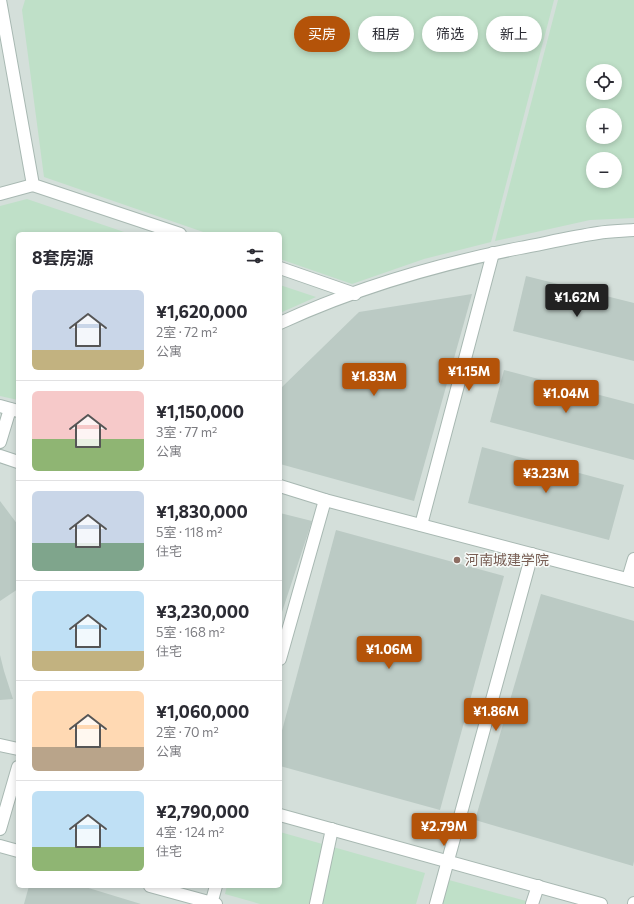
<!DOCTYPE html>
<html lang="zh">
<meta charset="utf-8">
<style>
:root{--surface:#fff;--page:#f2f2f3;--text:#2b2b33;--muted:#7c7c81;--line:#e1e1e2;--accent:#b45309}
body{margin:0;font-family:Commissioner,"Noto Sans SC",sans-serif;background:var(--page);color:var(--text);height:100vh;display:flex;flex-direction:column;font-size:15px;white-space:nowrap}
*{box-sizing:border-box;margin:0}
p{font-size:13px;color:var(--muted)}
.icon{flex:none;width:22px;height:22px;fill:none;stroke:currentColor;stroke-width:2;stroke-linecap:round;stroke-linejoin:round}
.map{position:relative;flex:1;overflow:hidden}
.panel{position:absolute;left:16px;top:232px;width:266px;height:656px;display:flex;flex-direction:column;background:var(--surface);border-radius:6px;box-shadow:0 2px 6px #0003}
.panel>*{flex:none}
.hud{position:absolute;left:294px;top:16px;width:280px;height:36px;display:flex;gap:8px}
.tools{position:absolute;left:586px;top:64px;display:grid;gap:8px}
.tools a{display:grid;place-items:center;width:36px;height:36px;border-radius:50%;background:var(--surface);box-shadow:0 2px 6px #0003;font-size:20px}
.price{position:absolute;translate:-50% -34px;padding:0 9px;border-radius:4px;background:var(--accent);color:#fff;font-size:13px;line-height:26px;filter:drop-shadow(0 1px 2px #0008)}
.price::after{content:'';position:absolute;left:50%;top:24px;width:12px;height:9px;margin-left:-6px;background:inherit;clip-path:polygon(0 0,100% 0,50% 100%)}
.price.active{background:#222;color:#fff}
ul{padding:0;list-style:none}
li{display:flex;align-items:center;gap:12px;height:100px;padding:0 16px}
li+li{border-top:1px solid var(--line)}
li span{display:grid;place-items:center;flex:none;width:112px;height:80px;border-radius:6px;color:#555}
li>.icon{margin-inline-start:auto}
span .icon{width:48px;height:48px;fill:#fffc;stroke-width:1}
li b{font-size:17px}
h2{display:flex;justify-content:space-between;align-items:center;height:48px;padding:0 16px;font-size:17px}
.tag{padding:0 14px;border-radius:18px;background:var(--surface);box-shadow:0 2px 6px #0003;font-size:14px;line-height:36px}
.tag.active{background:var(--accent);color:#fff}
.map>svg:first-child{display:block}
.built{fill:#d4dfda;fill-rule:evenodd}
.green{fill:#bfe0c8;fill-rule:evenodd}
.building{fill:#bbcac4}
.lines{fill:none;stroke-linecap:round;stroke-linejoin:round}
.minor-casing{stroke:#a8b8b2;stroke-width:14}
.minor{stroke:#fff;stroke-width:12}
.education-dot{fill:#8d6e63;stroke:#f7fbf9;stroke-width:1.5}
.labels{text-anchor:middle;stroke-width:3;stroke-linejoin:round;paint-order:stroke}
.education-label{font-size:14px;fill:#785e54;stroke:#f7fbf9;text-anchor:start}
</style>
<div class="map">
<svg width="634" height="904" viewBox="0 0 634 904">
<rect width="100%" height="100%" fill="#e6efeb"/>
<path class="built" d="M0,0H634V904H0ZM593,71H615V93H593ZM593,115H615V137H593ZM593,159H615V181H593ZM18,234H280V886H18Z"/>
<g class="green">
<path d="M25,0H554L491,242L424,259L352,284L280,259V234H209L44,177L22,10Z"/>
<path d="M558,0H634V218L590,220L495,241ZM593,71H615V93H593ZM593,115H615V137H593ZM593,159H615V181H593Z"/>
<path d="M27,199L130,234H18V400L0,396V206Z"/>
<path d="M280,285L316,297L280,313Z"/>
<path d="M280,832L425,873L416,904H260L225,894L227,886H280Z"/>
<path d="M449,880L537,904H442Z"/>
</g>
<g class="building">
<path d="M526,276L634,303V361L513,331Z"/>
<path d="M472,294L414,501L280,464V389L359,312Z"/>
<path d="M504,370L634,404V460L490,422Z"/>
<path d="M482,447L624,485L609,540L468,503Z"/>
<path d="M0,501L18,525V589L0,601Z"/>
<path d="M280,513L312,521L280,618Z"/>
<path d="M336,530L504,576L440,810L280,766V738Z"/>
<path d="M541,594L634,621V861L633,866L475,820Z"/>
<path d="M0,655L4,671L13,699L0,700Z"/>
<path d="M29,886H82L141,904H24Z"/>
</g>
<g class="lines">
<defs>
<g id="minor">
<path d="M0,0L33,185L180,234"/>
<path d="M0,194L33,185"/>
<path d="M280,268L355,294"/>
<path d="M280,323C356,288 438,264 520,248C546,243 572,237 598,233C610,231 622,231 634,230"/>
<path d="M0,406L18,411"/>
<path d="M0,442L10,409"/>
<path d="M0,456L18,462"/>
<path d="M280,486L325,500L634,581"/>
<path d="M421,525L493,253"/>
<path d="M628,579L634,559"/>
<path d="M280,659L325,500"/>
<path d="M0,745L18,749"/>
<path d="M280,815L601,904"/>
<path d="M0,829L18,767"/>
<path d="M0,846L18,851"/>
<path d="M150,886L216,904"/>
<path d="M211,904L216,886"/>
<path d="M316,904L332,829"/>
<path d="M436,904L532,554"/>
<path d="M532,904L538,886"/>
<path d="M634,904V903"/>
</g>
</defs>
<use href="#minor" class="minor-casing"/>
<use href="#minor" class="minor"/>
</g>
<circle class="education-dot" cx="457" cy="560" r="4"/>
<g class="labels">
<g class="education-label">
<text x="465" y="565">河南城建学院</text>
</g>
</g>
</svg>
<div class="tools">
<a><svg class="icon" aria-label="locate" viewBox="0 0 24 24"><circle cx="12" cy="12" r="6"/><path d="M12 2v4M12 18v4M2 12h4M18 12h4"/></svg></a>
<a>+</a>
<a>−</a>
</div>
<b class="price active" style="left:577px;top:318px">¥1.62M</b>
<b class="price" style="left:469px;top:392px">¥1.15M</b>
<b class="price" style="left:374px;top:397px">¥1.83M</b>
<b class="price" style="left:566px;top:414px">¥1.04M</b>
<b class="price" style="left:546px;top:494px">¥3.23M</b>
<b class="price" style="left:389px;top:670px">¥1.06M</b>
<b class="price" style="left:496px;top:732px">¥1.86M</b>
<b class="price" style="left:444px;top:847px">¥2.79M</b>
<div class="hud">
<a class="tag active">买房</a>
<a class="tag">租房</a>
<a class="tag">筛选</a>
<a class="tag">新上</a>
</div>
<section class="panel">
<h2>8套房源<svg class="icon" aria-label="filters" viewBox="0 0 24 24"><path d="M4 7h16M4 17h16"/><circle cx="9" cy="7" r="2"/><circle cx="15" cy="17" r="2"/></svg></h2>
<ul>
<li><span style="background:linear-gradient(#c9d6e8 75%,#c2b280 0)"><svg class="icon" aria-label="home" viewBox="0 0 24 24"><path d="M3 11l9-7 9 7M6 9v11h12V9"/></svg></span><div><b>¥1,620,000</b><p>2室 · 72 m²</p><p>公寓</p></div></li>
<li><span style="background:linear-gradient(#f6c9c9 60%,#8fb573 0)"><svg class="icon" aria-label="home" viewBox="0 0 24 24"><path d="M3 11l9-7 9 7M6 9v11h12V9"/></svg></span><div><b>¥1,150,000</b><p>3室 · 77 m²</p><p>公寓</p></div></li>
<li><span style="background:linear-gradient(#c9d6e8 65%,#7fa58c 0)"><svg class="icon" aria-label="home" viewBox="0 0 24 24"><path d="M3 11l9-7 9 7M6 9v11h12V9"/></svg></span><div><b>¥1,830,000</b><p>5室 · 118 m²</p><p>住宅</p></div></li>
<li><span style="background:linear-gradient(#bfe0f5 75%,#c2b280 0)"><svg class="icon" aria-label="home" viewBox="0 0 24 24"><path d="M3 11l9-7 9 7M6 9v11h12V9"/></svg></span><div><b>¥3,230,000</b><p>5室 · 168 m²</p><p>住宅</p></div></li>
<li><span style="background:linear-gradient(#ffd9b3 70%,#b9a48a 0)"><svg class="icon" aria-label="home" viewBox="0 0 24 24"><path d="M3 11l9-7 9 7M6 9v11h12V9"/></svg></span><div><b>¥1,060,000</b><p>2室 · 70 m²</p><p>公寓</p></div></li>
<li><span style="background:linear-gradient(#bfe0f5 70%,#8fb573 0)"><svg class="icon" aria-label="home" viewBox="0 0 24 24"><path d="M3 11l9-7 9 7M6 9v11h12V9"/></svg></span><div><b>¥2,790,000</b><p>4室 · 124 m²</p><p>住宅</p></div></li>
</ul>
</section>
</div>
